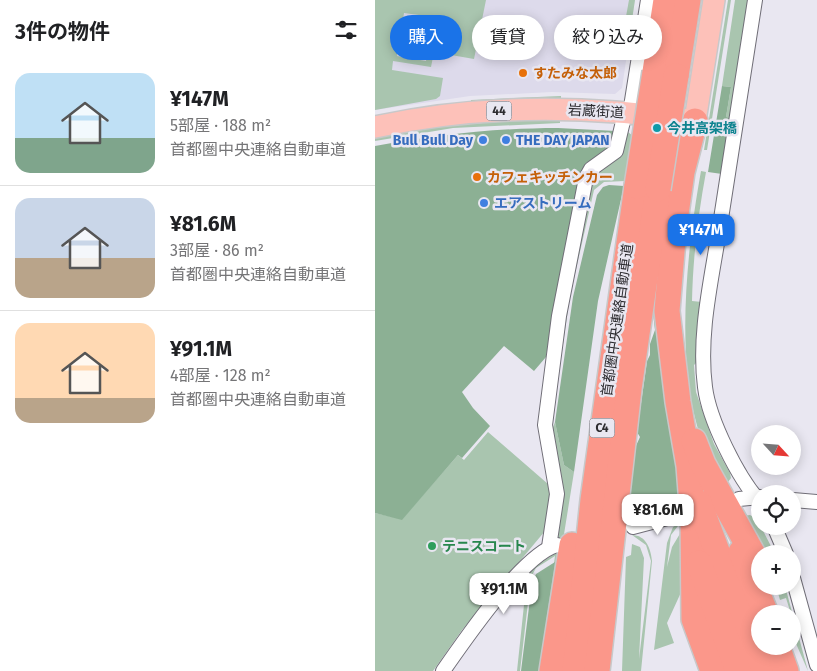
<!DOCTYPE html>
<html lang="ja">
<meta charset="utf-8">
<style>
:root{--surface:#fff;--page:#f6f6f6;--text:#202124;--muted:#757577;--line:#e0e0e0;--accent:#1a73e8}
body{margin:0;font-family:"Fira Sans","Noto Sans JP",sans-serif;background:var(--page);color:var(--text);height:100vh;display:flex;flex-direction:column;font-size:19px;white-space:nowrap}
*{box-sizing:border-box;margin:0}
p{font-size:16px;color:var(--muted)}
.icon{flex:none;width:28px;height:28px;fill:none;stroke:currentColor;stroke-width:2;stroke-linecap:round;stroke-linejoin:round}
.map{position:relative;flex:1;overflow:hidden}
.drawer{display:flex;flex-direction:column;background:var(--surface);width:375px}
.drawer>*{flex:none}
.top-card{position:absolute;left:15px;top:15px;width:351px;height:45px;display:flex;gap:10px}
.needle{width:32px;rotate:116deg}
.controls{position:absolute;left:376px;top:425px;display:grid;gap:10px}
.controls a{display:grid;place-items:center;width:50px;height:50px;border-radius:50%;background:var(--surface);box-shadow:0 2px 12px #0003;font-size:25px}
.price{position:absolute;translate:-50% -42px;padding:0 11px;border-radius:10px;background:#fff;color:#222;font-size:16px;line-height:32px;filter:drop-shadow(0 1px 2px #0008)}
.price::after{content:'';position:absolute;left:50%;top:30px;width:15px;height:11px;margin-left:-8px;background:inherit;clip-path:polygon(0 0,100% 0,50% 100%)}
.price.on{background:var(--accent);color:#fff}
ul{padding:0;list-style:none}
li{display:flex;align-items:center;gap:15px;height:125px;padding:0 15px}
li+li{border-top:1px solid var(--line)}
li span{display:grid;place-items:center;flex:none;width:140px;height:100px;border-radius:15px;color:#555}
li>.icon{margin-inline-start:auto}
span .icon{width:60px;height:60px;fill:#fffc;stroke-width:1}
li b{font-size:21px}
h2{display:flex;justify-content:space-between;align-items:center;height:60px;padding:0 15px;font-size:21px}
.tag{padding:0 18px;border-radius:22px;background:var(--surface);box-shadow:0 2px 12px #0003;font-size:18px;line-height:45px}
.tag.on{background:var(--accent);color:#fff}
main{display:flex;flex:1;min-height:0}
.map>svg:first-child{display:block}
.built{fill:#dddaeb}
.green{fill:#a9c5af;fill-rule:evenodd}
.forest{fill:#8cb094}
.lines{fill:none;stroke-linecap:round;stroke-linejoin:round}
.minor-casing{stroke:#706e77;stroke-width:16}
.primary-casing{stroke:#c8c8c9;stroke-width:24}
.motorway-casing{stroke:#c8c8c9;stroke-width:28}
.minor{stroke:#fff;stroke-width:14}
.primary{stroke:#fdc1b9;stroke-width:21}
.motorway{stroke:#fb978a;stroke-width:25}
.motorway-bridge-casing{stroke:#c8c8c9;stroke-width:28;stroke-linecap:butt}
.motorway-bridge{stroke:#fb978a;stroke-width:25}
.food-dot{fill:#e8710a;stroke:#e9e7f1;stroke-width:2}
.culture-dot{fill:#0f9aa8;stroke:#e9e7f1;stroke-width:2}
.shop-dot{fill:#3f7fe0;stroke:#e9e7f1;stroke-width:2}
.leisure-dot{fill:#2e9e5b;stroke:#e9e7f1;stroke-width:2}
.labels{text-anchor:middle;stroke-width:5;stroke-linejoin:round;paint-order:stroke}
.shield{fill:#e9e7f1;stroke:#65646a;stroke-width:1}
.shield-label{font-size:12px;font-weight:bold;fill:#2d2c30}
.food-label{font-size:14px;font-weight:bold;fill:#c56008;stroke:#e9e7f1;text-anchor:start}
.street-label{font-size:14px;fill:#2d2c30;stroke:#e9e7f1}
.culture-label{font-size:14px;font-weight:bold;fill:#0d838f;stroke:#e9e7f1;text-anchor:start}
.shop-label{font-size:14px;font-weight:bold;fill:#366cbe;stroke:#e9e7f1;text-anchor:start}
.leisure-label{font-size:14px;font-weight:bold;fill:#27864d;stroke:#e9e7f1;text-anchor:start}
</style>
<main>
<section class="drawer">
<h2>3件の物件<svg class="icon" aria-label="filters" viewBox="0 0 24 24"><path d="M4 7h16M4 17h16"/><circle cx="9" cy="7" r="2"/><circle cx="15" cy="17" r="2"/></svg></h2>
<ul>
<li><span style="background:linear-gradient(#bfe0f5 65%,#7fa58c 0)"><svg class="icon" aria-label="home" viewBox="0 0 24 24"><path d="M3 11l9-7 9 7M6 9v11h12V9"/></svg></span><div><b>¥147M</b><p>5部屋 · 188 m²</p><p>首都圏中央連絡自動車道</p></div></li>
<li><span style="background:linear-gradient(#c9d6e8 60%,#b9a48a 0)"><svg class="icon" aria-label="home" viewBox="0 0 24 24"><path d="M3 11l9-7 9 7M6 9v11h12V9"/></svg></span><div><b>¥81.6M</b><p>3部屋 · 86 m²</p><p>首都圏中央連絡自動車道</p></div></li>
<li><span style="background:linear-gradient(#ffd9b3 75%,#b9a48a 0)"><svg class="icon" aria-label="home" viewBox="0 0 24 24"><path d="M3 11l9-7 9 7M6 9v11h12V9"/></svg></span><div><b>¥91.1M</b><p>4部屋 · 128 m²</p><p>首都圏中央連絡自動車道</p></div></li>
</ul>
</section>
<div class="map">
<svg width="442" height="671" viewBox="0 0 442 671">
<rect width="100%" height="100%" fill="#e9e7f1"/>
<path class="built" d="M0,0H260L247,88L240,94L177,92L95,96L0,110Z"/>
<g class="green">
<path d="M0,0H111L99,59L59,52L56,67L18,61L17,70L68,78L65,96L61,99L0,110ZM29,13L58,17L51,61L22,56Z"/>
<path d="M254,0H260L255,33H248Z"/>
<path d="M353,0H356L332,150H329Z"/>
<path d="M360,0H375L357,118L351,117L356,87L347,86Z"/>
<path d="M186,96V100L96,103V100Z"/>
<path d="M185,119V123L78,128L0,141V137C61,125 122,121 185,119Z"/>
<path d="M253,132L291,163L251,178L250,181L229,182L219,190L195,296L176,427L185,347L214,202L219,176L245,156Z"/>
<path d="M326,171L331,172C323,215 318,257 317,301L327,302L322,362L319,365L321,392L339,444L355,473L356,478L350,486C342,470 332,454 326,438C299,362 312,249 326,171Z"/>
<path d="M180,422L189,465L199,472L167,671H164L180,556L161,568L156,577L145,671H142L151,586L146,581L162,565L181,553L189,493L177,430Z"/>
<path d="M113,432L173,484L175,493L170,531L87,630L58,671H0V513L27,519L83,455L89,460Z"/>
<path d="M375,515L382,519L400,554H388L367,516Z"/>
<path d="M306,522L296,535L292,567L297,547L306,532L308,588L292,623L299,643L279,650L292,543L298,527Z"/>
<path d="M257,535C271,535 276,549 277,561L266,671H247L251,557L256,555L257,544L265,547L269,558L264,659L276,561L271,545Z"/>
<path d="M401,586H410L433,671L419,639L423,637L411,598L405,600Z"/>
</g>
<g class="forest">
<path d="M347,86L356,87L351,117L357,118L347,174L333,172Z"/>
<path d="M183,128L241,131L233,151L211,163L205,176L180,301L171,357L159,371L129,346L87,392L98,408L115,426L87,458L83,455L27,520L0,513V146C61,135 121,128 183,128Z"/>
<path d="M234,185L249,186L223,301L199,472L189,465L180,422L198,297L222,195L228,187Z"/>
<path d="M280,302L306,501L270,511L259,508H254L260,448L265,437L262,432L272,361L275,355V344L280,330L278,313Z"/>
<path d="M180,562L164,671H146L157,583L161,574Z"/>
</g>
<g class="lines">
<defs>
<g id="minor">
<path d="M380,0C368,75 357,150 345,225C337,278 323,333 330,387C334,420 363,478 385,502"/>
<path d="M255,113L273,0"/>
<path d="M364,499L385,497"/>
<path d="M418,500L442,502"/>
<path d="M399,526L411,554"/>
<path d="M258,527L300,516"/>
<path d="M174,547L182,494L170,425L184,316L211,178L216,169L241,151L250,113"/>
<path d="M418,578L442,665"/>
<path d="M68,671C89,641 148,554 182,545"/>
</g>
<path id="primary" d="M0,127C105,104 214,105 320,121L339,0"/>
<g id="motorway">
<path d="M280,72L291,0"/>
<path d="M301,76L313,0"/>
<path d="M320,121L307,172L299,228L292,311L303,402L314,466L318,517L319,619L338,671"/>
<path d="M319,441L328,464L385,567"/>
<path d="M324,503L387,671"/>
<path d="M366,552L391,614"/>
<path d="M324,563L363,671"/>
<path d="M402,646L411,671"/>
<path d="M177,671L197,545"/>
<path d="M200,671L218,500L262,186"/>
<path d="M222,671L254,389L283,189"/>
</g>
</defs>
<use href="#minor" class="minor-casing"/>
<use href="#primary" class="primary-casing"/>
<use href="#motorway" class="motorway-casing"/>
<use href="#minor" class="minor"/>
<use href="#primary" class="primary"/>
<use href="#motorway" class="motorway"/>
<defs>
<g id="motorway-bridge">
<path d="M262,186L280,72"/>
<path d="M283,189L301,76"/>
</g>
</defs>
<use href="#motorway-bridge" class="motorway-bridge-casing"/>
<use href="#motorway-bridge" class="motorway-bridge"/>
</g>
<g class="food-dot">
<circle cx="148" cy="73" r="5"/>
<circle cx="102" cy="177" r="5"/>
</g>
<circle class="culture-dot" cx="282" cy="128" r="5"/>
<g class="shop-dot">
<circle cx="108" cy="140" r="5"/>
<circle cx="131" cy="140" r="5"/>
<circle cx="109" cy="203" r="5"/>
</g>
<circle class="leisure-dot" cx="57" cy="546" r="5"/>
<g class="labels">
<g class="shield">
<rect x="111.5" y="101.5" width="25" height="19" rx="4"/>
<rect x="214.5" y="418.5" width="25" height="19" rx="4"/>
</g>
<g class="shield-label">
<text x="124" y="115">44</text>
<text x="227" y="432">C4</text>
</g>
<g class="food-label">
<text x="158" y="78">すたみな太郎</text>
<text x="112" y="182">カフェキッチンカー</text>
</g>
<g class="street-label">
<text transform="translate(221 111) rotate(3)" y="5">岩蔵街道</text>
<text transform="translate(242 320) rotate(-82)" y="5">首都圏中央連絡自動車道</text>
</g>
<g class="culture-label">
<text x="292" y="133">今井高架橋</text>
</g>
<g class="shop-label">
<text x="98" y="145" text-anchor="end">Bull Bull Day</text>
<text x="141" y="145">THE DAY JAPAN</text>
<text x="119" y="208">エアストリーム</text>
</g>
<g class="leisure-label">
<text x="67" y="551">テニスコート</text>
</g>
</g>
</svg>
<div class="controls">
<a><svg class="needle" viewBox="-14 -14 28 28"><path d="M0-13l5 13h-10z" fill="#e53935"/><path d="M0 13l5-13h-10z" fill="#757577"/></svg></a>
<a><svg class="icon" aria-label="locate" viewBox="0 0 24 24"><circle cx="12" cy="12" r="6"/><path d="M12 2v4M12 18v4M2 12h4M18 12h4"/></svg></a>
<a>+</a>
<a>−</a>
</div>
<b class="price on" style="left:326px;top:256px">¥147M</b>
<b class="price" style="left:283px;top:536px">¥81.6M</b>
<b class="price" style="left:129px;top:615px">¥91.1M</b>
<div class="top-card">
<a class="tag on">購入</a>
<a class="tag">賃貸</a>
<a class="tag">絞り込み</a>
</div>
</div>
</main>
